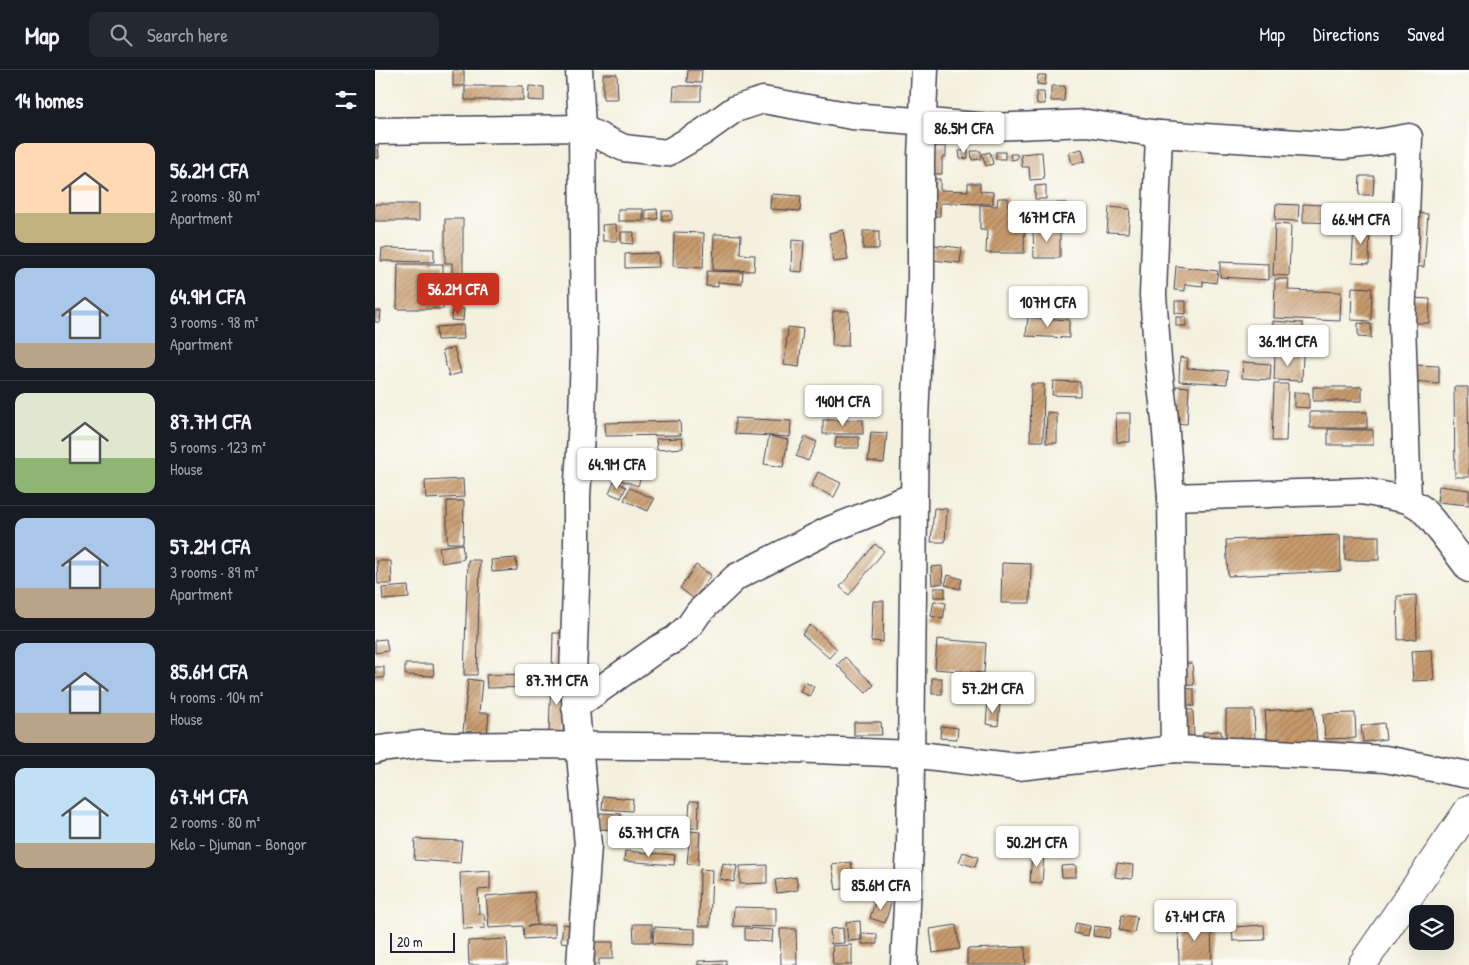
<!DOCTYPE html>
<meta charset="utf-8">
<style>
:root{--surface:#171b24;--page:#242831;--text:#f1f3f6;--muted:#9ea1a6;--line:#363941;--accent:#c8321e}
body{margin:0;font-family:"Patrick Hand",sans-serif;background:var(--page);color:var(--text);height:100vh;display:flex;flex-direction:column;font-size:19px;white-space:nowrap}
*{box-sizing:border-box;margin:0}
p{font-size:16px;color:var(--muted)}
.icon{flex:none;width:28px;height:28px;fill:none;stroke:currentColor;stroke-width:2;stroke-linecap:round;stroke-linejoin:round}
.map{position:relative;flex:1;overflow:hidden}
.details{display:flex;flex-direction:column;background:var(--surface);width:375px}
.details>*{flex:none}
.buttons{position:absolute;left:1034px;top:835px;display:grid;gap:10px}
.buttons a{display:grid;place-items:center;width:45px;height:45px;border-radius:10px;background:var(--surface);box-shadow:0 5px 20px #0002;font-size:25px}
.scale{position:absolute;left:15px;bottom:12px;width:65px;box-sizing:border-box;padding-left:5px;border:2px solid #22223b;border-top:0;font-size:14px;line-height:18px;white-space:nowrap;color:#22223b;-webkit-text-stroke:4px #fdfcf7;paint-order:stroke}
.price{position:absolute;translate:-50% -42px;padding:0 11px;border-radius:5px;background:#fff;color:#222;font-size:16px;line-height:32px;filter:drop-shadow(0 1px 2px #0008)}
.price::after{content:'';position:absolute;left:50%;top:30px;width:15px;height:11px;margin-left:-8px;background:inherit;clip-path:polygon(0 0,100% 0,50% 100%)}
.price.active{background:var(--accent);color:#fff}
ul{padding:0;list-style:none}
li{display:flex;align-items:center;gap:15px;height:125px;padding:0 15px}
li+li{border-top:1px solid var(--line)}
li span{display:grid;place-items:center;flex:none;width:140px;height:100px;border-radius:10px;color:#555}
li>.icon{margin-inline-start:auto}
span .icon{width:60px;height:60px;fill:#fffc;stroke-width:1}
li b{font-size:21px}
h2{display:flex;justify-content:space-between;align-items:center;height:60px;padding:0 15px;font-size:21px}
header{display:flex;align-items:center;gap:30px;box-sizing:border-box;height:70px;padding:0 25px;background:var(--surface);border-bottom:1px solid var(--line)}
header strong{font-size:24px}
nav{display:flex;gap:28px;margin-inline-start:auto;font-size:18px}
.search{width:350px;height:45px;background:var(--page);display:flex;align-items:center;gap:12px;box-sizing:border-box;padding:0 18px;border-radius:10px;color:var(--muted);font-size:19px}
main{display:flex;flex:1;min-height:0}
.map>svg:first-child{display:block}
.building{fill:url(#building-hatch)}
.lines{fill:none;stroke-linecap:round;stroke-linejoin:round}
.minor-casing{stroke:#414153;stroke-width:29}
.trunk-casing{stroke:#414153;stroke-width:30}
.minor{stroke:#fff;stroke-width:26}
.trunk{stroke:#fff;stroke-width:28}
</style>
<header>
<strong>Map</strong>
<div class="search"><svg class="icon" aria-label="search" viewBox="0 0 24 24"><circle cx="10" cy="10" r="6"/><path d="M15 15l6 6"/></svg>Search here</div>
<nav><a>Map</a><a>Directions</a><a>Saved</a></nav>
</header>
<main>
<section class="details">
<h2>14 homes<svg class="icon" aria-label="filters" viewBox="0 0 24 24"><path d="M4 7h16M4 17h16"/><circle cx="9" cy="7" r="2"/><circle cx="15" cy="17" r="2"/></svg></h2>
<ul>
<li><span style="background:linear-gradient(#ffd9b3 70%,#c2b280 0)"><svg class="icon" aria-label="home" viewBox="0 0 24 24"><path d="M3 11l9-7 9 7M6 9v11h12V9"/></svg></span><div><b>56.2M CFA</b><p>2 rooms · 80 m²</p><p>Apartment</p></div></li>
<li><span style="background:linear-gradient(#a9c7e8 75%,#b9a48a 0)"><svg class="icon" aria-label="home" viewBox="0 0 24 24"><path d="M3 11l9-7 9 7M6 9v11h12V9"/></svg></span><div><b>64.9M CFA</b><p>3 rooms · 98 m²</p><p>Apartment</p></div></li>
<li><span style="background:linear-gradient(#dfe7d0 65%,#8fb573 0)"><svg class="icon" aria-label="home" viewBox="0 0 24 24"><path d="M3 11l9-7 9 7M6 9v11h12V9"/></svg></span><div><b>87.7M CFA</b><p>5 rooms · 123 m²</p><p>House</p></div></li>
<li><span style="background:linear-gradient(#a9c7e8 70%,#b9a48a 0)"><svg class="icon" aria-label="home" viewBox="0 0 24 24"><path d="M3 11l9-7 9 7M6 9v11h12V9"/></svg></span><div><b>57.2M CFA</b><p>3 rooms · 89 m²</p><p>Apartment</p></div></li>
<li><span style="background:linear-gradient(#a9c7e8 70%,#b9a48a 0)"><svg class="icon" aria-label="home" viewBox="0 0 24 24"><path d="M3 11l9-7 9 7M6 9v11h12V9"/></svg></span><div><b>85.6M CFA</b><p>4 rooms · 104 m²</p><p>House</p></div></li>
<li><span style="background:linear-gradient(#bfe0f5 75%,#b9a48a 0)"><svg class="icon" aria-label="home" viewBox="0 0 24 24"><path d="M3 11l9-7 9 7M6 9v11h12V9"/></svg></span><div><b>67.4M CFA</b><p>2 rooms · 80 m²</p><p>Kelo - Djuman - Bongor</p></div></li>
</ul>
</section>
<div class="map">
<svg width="1094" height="895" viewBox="0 0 1094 895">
<defs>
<pattern id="building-hatch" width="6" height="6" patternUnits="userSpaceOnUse" patternTransform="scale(1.25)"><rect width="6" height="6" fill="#c89b6d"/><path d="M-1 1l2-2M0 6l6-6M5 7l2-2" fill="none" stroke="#a27e5b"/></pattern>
</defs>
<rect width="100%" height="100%" fill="#fdfcf7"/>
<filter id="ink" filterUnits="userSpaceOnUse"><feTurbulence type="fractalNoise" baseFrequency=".02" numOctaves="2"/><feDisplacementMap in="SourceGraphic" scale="10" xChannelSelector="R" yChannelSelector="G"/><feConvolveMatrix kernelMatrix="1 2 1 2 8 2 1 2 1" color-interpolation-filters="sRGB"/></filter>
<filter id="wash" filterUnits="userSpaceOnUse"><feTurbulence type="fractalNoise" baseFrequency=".0096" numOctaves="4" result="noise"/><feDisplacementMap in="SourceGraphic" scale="20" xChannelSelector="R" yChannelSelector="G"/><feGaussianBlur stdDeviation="1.12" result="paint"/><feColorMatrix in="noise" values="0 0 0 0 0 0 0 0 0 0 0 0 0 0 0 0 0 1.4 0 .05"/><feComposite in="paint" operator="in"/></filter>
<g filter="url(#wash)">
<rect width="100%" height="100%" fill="#f3f0dd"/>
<g id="blocks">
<g class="building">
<rect x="78" y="0" width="11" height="16"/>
<path d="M313,0H327L326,13L312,12Z"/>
<path d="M228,4H242L243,29H228Z"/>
<path d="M663,5H671L670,15L662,14Z"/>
<rect x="90" y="16" width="58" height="14"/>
<path d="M154,16L169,17V31L153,30Z"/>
<path d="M299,16H326V31H298Z"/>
<path d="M676,16H690L689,31H676Z"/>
<path d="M661,22H669L670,34H662Z"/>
<path d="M0,73H3L4,88H0Z"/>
<path d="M554,76H571V87H567V104H554Z"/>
<path d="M707,79L710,91L697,94L694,82Z"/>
<path d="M593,80V88L585,89L584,81Z"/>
<path d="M596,81H606V89L597,90Z"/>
<path d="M615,82L618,94L611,96L607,84Z"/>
<rect x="621" y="82" width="9" height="7"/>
<path d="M667,82L669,109L655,110L654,97H647L646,84Z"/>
<path d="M635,84H642V89L636,90Z"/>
<path d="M985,106H999L998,125H984Z"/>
<path d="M554,109H565V120L593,121V113H605V121L618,122V134L565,133V146H554Z"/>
<path d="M671,115V129H660V116Z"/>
<path d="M396,124L426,126L425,141L395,139Z"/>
<path d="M623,128H633V136H650L649,183H611L612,160H605V135L622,136Z"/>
<path d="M692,133L693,145L655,146V134Z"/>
<rect x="0" y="134" width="44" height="17"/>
<path d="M901,134L924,135L923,151L900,150Z"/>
<path d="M928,134L970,136V153L928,152Z"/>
<path d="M973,136L997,137L996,154L973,153Z"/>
<path d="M734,137L755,139L753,163L732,162Z"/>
<rect x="243" y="139" width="25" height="12"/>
<path d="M282,139L283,149L270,150V140Z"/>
<rect x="287" y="141" width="10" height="9"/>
<path d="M1037,143L1053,144L1049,197L1034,196Z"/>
<path d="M70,149H88V218H77V193H70Z"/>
<path d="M241,154L242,171H228L227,155Z"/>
<path d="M900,154L916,155L914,206L898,205Z"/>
<path d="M979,156H995L994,194L977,193Z"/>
<path d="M658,159H685V188H659Z"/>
<path d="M468,160L473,190L459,192L454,163Z"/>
<rect x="488" y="161" width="16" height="18"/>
<path d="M246,162H259L258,174L246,173Z"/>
<path d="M299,162L329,163L328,198L298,196Z"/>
<path d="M339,164L366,165L365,184L380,185L379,201L338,200Z"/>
<path d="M417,170L429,171L427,202L416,201Z"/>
<path d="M559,175L587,178L585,193L557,190Z"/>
<path d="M7,178L59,179V192L6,191Z"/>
<path d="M283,183L284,197L250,198V184Z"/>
<path d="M845,192L894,194V210L845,207Z"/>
<path d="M23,194H68V239H22Z"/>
<path d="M801,196L843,201L841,213L828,211V216L810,214V221L799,220Z"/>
<path d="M332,201L368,202L367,214L343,212V217L331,216Z"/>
<path d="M900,209H914L913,220L966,222L965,251L899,248Z"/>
<path d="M977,217L997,218L996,251L976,250Z"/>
<path d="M1035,228L1055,229L1054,253H1035Z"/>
<path d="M800,231H811V244L800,243Z"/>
<path d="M77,238L89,239L88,251L76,250Z"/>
<path d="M0,241H6L5,252H0Z"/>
<path d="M458,241H474L473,276H457Z"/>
<path d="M653,247L694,250V268L651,266Z"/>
<rect x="801" y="247" width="10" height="9"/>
<path d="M898,251L928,253L927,279L897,278Z"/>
<path d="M983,253L996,254V268L983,267Z"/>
<path d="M88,255L89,269L62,270L61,257Z"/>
<path d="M413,257L428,259L424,297L409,295Z"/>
<path d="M79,278L86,303L74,306L67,281Z"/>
<path d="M900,283L928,284L927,311L899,310Z"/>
<path d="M805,287L813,288L812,298L853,301L852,314L804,311Z"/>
<path d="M868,292L896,294L895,310L867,308Z"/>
<path d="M1036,295L1064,296V314L1036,312Z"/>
<path d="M678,311L705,312V326L677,325Z"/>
<path d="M656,314H669L668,371H655Z"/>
<path d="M899,314H913L911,371H897Z"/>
<path d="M801,316L814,317L812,354L799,353Z"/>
<rect x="938" y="317" width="49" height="14"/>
<path d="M1079,317H1093L1094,407H1080Z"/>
<path d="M919,322L934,323V338L919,337Z"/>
<path d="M672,342L682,343V373H671Z"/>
<rect x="935" y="342" width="57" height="16"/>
<path d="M741,343H755V372H742Z"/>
<path d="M360,348L416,351L415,367L360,364Z"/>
<rect x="448" y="350" width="40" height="14"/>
<path d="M305,351L306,365L231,366L230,353Z"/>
<path d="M953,359L998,360V375H953Z"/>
<path d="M496,362L512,363L509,393L493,391Z"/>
<path d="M394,366L413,370L408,397L389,394Z"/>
<path d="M430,367L442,372L433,391L421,386Z"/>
<path d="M461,367H484V378H460Z"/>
<path d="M307,368L308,378L282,380L281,369Z"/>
<path d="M233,390L267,403L263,416L229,404Z"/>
<path d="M443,402L466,413L459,427L436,416Z"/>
<path d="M88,409L89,427L51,429L50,411Z"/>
<path d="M239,411L251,417L246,428L234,423Z"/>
<path d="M1064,416L1094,420V435L1062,432Z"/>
<path d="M255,418L279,429L273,441L249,430Z"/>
<path d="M72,431H89L88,473H72Z"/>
<path d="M559,438L572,439L570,472H556Z"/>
<path d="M965,465L966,501L853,506L851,470Z"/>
<rect x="970" y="466" width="34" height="24"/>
<path d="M87,474L89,489L67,493L64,477Z"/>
<path d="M500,474L509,481L474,525L465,517Z"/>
<path d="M141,488L142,500L117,502L116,490Z"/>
<path d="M93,490H105L102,605H89Z"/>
<path d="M2,491H16L17,514H3Z"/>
<path d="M627,493L656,494L655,533H626Z"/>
<path d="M321,495L336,505L319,529L305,518Z"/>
<path d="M567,496L568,513L557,515L556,497Z"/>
<path d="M573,505L587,509L585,519L570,515Z"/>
<path d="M33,516L34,528L8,530L7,518Z"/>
<rect x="559" y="518" width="11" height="9"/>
<path d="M1041,525L1042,569L1023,570L1022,526Z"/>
<path d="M498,531H509L508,572L496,571Z"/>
<path d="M559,531L571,533L568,549L556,546Z"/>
<path d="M435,555L462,579L454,588L427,564Z"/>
<path d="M178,563H189L188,603L177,602Z"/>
<path d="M11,569L13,581L0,583V570Z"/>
<path d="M562,569L611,573L609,603L560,599Z"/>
<path d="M1057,580L1059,610L1038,611L1036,581Z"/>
<path d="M470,587L499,615L491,623L462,595Z"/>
<path d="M817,593L819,615L805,616L804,594Z"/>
<path d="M30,594H58L59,606L30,605Z"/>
<rect x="0" y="597" width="9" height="11"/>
<path d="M161,604V617L112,618L111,605Z"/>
<path d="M176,608L189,609L188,664L174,663Z"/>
<rect x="557" y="608" width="10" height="16"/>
<path d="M93,609L107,611L104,643H114L112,664L88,662Z"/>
<path d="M429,612L439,616L435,626L425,622Z"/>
<path d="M805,618L819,619V636H805Z"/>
<path d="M613,631L625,633L623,656L611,654Z"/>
<path d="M939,637L942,673L893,677L890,641Z"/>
<path d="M805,640H818L819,670L806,671Z"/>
<path d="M851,640H879L880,670L851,671Z"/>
<path d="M980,643L981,668L950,669L948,644Z"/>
<path d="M479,652H506L507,665H479Z"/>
<path d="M1009,653L1011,669L988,672L986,656Z"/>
<path d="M566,656L583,658L582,669L565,668Z"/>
<path d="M846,661L847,676L829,677L828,662Z"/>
<path d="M228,726L258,729L257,741L227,739Z"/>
<path d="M315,731H324L323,758H313Z"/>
<path d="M225,743L246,744L245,760L224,759Z"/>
<path d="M315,761L325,762L323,795L312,794Z"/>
<path d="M40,769L87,771L85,793L39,790Z"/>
<path d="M250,781L300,785L299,795L249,791Z"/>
<path d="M588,782L603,787L600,797L584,792Z"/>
<path d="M657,783L669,784L667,813L655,812Z"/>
<path d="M476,792L480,817L461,820L457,795Z"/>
<path d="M348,793L362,796L359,812L345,809Z"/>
<path d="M742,793L758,795L757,809L740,807Z"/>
<path d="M392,795V813L365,814V796Z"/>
<path d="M701,795V807H687L686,796Z"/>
<path d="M325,799L337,800L335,856H324Z"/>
<path d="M115,801V819L103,820L104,844H109L110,858L88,859L85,803Z"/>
<path d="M421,807L423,820L402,823L400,810Z"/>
<path d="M159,822L162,855L153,856L180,854V867L149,869L148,856L114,858L111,826Z"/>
<path d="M501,829L516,833L510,853L495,848Z"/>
<path d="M359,837L401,838V857L358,856Z"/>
<path d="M747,845L762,847L759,863L744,860Z"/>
<path d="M803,850H836L837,895H804Z"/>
<path d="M485,851L486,870L473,871L471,852Z"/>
<path d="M701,853L715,856L713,866L699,863Z"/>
<path d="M188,854L205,857L203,874L186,872Z"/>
<path d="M258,854H277V872H259Z"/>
<path d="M581,855L585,879L558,883L555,859Z"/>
<path d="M889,855L890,870L858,871L857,857Z"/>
<path d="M719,856L736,858L734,868L718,866Z"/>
<path d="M279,857L320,859V875L278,873Z"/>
<path d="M370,858L398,860L397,872L370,870Z"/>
<path d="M468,858L469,873L456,874L455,859Z"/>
<path d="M405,859H421L422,895H406Z"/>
<path d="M487,863L502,864V874H487Z"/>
<path d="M132,869L133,895H94L93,871Z"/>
<path d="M207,872H238V889H224V895H208Z"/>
<path d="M477,875V895H458L457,876Z"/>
<path d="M650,877L651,895H592V879Z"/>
<path d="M351,890V895H323V891Z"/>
</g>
</g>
</g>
<g filter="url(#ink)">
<use href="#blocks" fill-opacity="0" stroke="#414153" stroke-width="1"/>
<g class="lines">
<defs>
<g id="minor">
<path d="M204,0L207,58L209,278L207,350L202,426V489L198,606L213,775L205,895"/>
<path d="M0,61L207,58L249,78L292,83L328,62L360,39L388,30L477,46L616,57L712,53L784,64L968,76L1006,72L1034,67L1027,252L1033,430"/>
<path d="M784,64L778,225L783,290L790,350L796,427L799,679"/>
<path d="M796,427L987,421L1033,430L1046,438L1057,450L1094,499"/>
<path d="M200,637L282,579L300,569L315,555L324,542L361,507L454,460L539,426"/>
<path d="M0,681L5,679L47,674L78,676L145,675L370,677L536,684L643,697L799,679L884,682L1010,689L1094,705"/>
<path d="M529,895L535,777L540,350L546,208V87L550,0"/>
</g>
<path id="trunk" d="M987,895L1094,739"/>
</defs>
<use href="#minor" class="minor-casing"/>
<use href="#trunk" class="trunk-casing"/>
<use href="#minor" class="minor"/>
<use href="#trunk" class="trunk"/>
</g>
</g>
</svg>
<div class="buttons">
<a><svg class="icon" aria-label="layers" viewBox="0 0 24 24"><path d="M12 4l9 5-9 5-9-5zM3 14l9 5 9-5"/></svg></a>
</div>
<div class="scale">20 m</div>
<b class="price" style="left:589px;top:84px">86.5M CFA</b>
<b class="price" style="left:672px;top:173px">167M CFA</b>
<b class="price" style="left:986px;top:175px">66.4M CFA</b>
<b class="price active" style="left:83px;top:245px">56.2M CFA</b>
<b class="price" style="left:673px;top:258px">107M CFA</b>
<b class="price" style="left:913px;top:297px">36.1M CFA</b>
<b class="price" style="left:468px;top:357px">140M CFA</b>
<b class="price" style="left:242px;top:420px">64.9M CFA</b>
<b class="price" style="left:182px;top:636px">87.7M CFA</b>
<b class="price" style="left:618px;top:644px">57.2M CFA</b>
<b class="price" style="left:274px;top:788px">65.7M CFA</b>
<b class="price" style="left:662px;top:798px">50.2M CFA</b>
<b class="price" style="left:506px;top:841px">85.6M CFA</b>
<b class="price" style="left:820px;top:872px">67.4M CFA</b>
</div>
</main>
